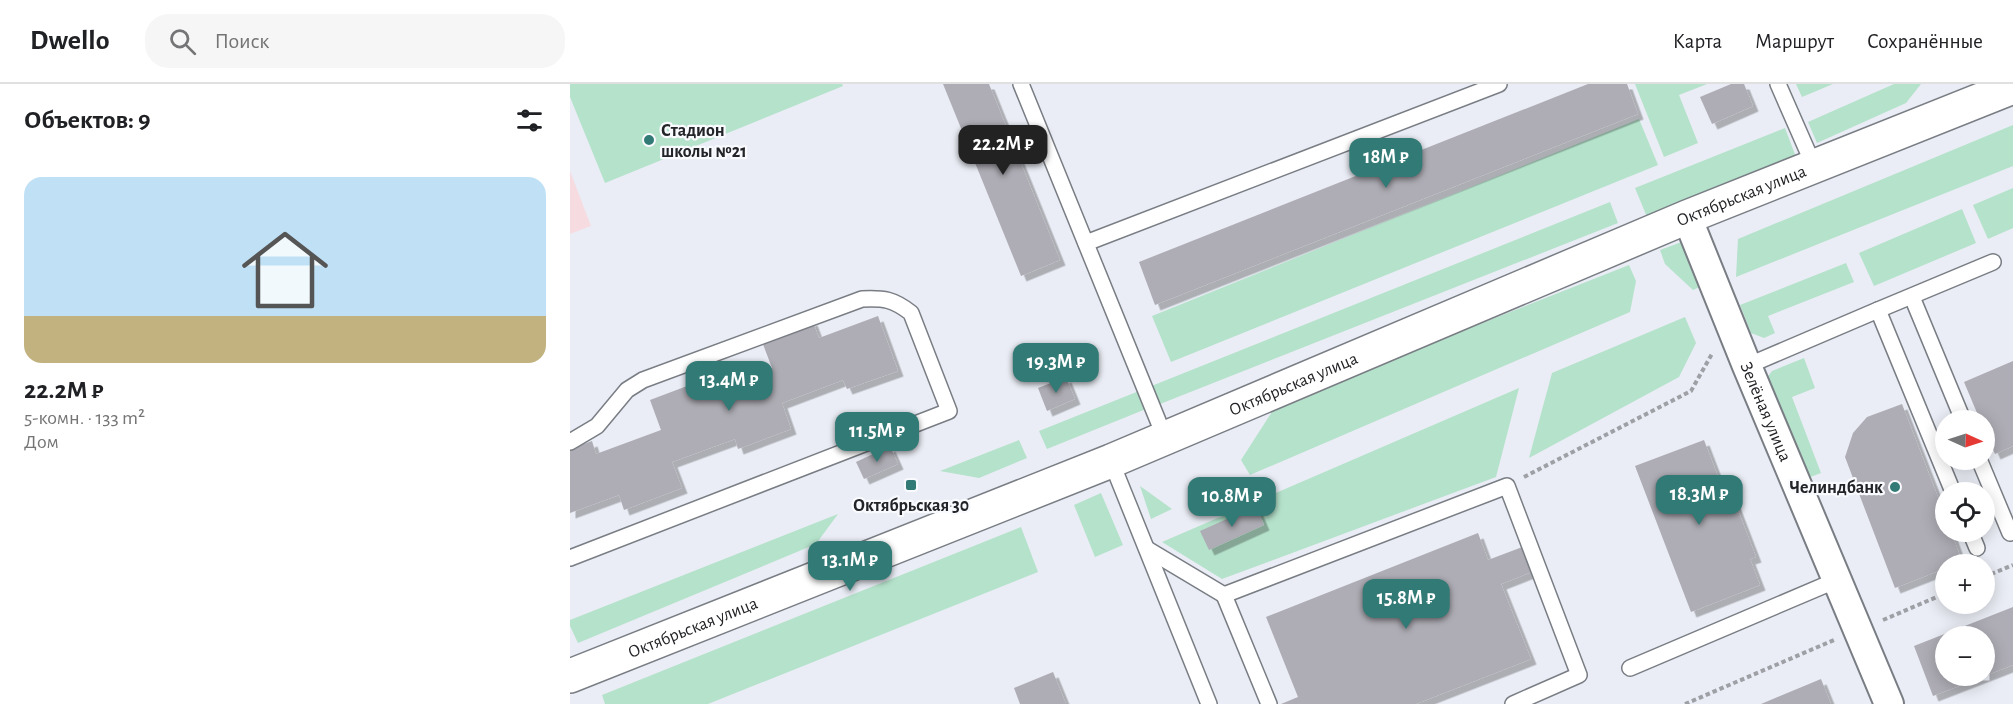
<!DOCTYPE html>
<html lang="ru">
<meta charset="utf-8">
<style>
:root{--surface:#fff;--page:#f6f6f6;--text:#202124;--muted:#757577;--line:#e0e0e0;--accent:#327a75}
body{margin:0;font-family:"Alegreya Sans",sans-serif;background:var(--page);color:var(--text);height:100vh;display:flex;flex-direction:column;font-size:22px;white-space:nowrap}
*{box-sizing:border-box;margin:0}
p{font-size:20px;color:var(--muted)}
.icon{flex:none;width:33px;height:33px;fill:none;stroke:currentColor;stroke-width:2;stroke-linecap:round;stroke-linejoin:round}
.map{position:relative;flex:1;overflow:hidden}
.details{display:flex;flex-direction:column;background:var(--surface);width:570px}
.details>*{flex:none}
.needle{width:39px;rotate:93deg}
.controls{position:absolute;left:1365px;top:326px;display:grid;gap:12px}
.controls a{display:grid;place-items:center;width:60px;height:60px;border-radius:50%;background:var(--surface);box-shadow:0 3px 15px #0003;font-size:30px}
.price{position:absolute;translate:-50% -51px;padding:0 14px;border-radius:12px;background:var(--accent);color:#fff;font-size:20px;line-height:39px;filter:drop-shadow(0 2px 3px #0008)}
.price::after{content:'';position:absolute;left:50%;top:36px;width:18px;height:14px;margin-left:-9px;background:inherit;clip-path:polygon(0 0,100% 0,50% 100%)}
.price.selected{background:#222;color:#fff}
ul{padding:0;list-style:none}
li{display:grid;align-content:center;gap:12px;height:318px;padding:0 24px}
li+li{border-top:2px solid var(--line)}
li span{display:grid;place-items:center;height:186px;border-radius:18px;color:#555}
li>.icon{margin-inline-start:auto}
span .icon{width:108px;height:108px;fill:#fffc;stroke-width:1}
li b{font-size:26px}
h2{display:flex;justify-content:space-between;align-items:center;height:72px;padding:0 24px;font-size:26px}
header{display:flex;align-items:center;gap:36px;box-sizing:border-box;height:84px;padding:0 30px;background:var(--surface);border-bottom:2px solid var(--line)}
header strong{font-size:28px}
nav{display:flex;gap:33px;margin-inline-start:auto;font-size:21px}
.search{width:420px;height:54px;background:var(--page);display:flex;align-items:center;gap:15px;box-sizing:border-box;padding:0 21px;border-radius:24px;color:var(--muted);font-size:22px}
main{display:flex;flex:1;min-height:0}
.map>svg:first-child{display:block}
.education{fill:#f6dce1}
.green{fill:#b5e2cb}
.building{fill:#aeacb4;fill-rule:evenodd;filter:url(#shadow)}
.lines{fill:none;stroke-linecap:round;stroke-linejoin:round}
.service-casing{stroke:#797d84;stroke-width:18}
.minor-casing{stroke:#797d84;stroke-width:32}
.tertiary-casing{stroke:#797d84;stroke-width:36}
.path{stroke:#9ea0a6;stroke-width:4;stroke-dasharray:4.5 3;stroke-linecap:butt}
.service{stroke:#fff;stroke-width:15}
.minor{stroke:#fff;stroke-width:28}
.tertiary{stroke:#fff;stroke-width:33}
.poi-dot{fill:#327a75;stroke:#f9fafe;stroke-width:2}
.labels{text-anchor:middle;stroke-width:4.5;stroke-linejoin:round;paint-order:stroke}
.poi-label{font-size:18px;font-weight:bold;fill:#232427;stroke:#f9fafe;text-anchor:start}
.street-label{font-size:18px;fill:#232427;stroke:#f9fafe}
</style>
<header>
<strong>Dwello</strong>
<div class="search"><svg class="icon" aria-label="search" viewBox="0 0 24 24"><circle cx="10" cy="10" r="6"/><path d="M15 15l6 6"/></svg>Поиск</div>
<nav><a>Карта</a><a>Маршрут</a><a>Сохранённые</a></nav>
</header>
<main>
<section class="details">
<h2>Объектов: 9<svg class="icon" aria-label="filters" viewBox="0 0 24 24"><path d="M4 7h16M4 17h16"/><circle cx="9" cy="7" r="2"/><circle cx="15" cy="17" r="2"/></svg></h2>
<ul>
<li><span style="background:linear-gradient(#bfe0f5 75%,#c2b280 0)"><svg class="icon" aria-label="home" viewBox="0 0 24 24"><path d="M3 11l9-7 9 7M6 9v11h12V9"/></svg></span><div><b>22.2M ₽</b><p>5-комн. · 133 m²</p><p>Дом</p></div></li>
</ul>
</section>
<div class="map">
<svg width="1443" height="620" viewBox="0 0 1443 620">
<defs>
<filter id="shadow"><feDropShadow dx="5.5" dy="5.5" stdDeviation="0" flood-color="#0004"/></filter>
</defs>
<rect width="100%" height="100%" fill="#eaedf5"/>
<path class="education" d="M0,87L21,142L0,150Z"/>
<g class="green">
<path d="M0,0H272L273,2L35,99L0,13Z"/>
<path d="M1065,0H1137L1109,11L1128,59L1094,73Z"/>
<path d="M1226,0H1263L1232,13Z"/>
<path d="M1324,0H1351L1336,19L1247,59L1238,38Z"/>
<path d="M1069,35L1088,81L601,278L582,232Z"/>
<path d="M1443,41V82L1166,193L1168,155Z"/>
<path d="M1215,44L1226,73L1077,133L1065,104Z"/>
<path d="M1443,104V144L1418,155L1403,121Z"/>
<path d="M1040,118L1048,139L585,322L579,303Z"/>
<path d="M1392,125L1406,159L1304,202L1289,169Z"/>
<path d="M1117,156L1134,201L1123,206L1095,180L1090,166Z"/>
<path d="M1276,179L1284,198L1198,232L1205,249L1194,254L1181,249L1170,221Z"/>
<path d="M1059,181L1066,197L1060,228L680,391L671,376L707,320Z"/>
<path d="M1115,233L1126,259L1109,293L959,374L982,289Z"/>
<path d="M1234,274L1245,304L1222,313L1251,389L1235,395L1196,295L1202,287Z"/>
<path d="M949,304L926,393L652,495L592,458Z"/>
<path d="M569,307L576,325L477,365L469,347Z"/>
<path d="M449,356L457,374L409,394L370,387Z"/>
<path d="M570,402L602,425L581,435Z"/>
<path d="M531,409L553,461L525,473L504,421Z"/>
<path d="M268,430L246,460L8,559L0,542V536Z"/>
<path d="M451,443L468,488L138,620H35L32,611Z"/>
</g>
<g class="building">
<path d="M373,0H419L490,176L451,192Z"/>
<path d="M1018,0H1057L1068,30L585,221L569,178Z"/>
<path d="M1161,0H1174L1183,22L1142,40L1130,13Z"/>
<path d="M308,232L328,287L277,305L273,296L212,319L221,345L168,365L165,355L102,378L112,404L54,426L49,411L0,429V365L22,357L26,370L91,346L80,316L133,296L138,308L202,284L191,255L242,236L249,254Z"/>
<path d="M1443,277V362L1425,370L1414,345V336H1410L1394,298Z"/>
<path d="M496,293L505,315L477,327L468,304Z"/>
<path d="M1332,320L1376,434V447H1381L1392,478L1376,480V484L1325,504L1275,373L1283,349L1297,333Z"/>
<path d="M1134,356L1155,411L1161,408L1186,473L1180,475L1190,501L1121,528L1065,382Z"/>
<path d="M320,362L328,380L294,395L286,378Z"/>
<path d="M686,422L694,441L639,466L630,447Z"/>
<path d="M908,449L918,476L955,462L964,487L931,500L961,575L846,620H711L728,613L696,533Z"/>
<path d="M1443,523V581L1363,612L1344,562ZM1376,552H1414V591H1376Z"/>
<path d="M483,588L496,620H450L444,604Z"/>
<path d="M1251,595L1261,620H1191Z"/>
</g>
<g class="lines">
<defs>
<g id="service">
<path d="M451,0L595,354"/>
<path d="M1208,0L1244,82"/>
<path d="M516,159L929,0"/>
<path d="M1342,213L1393,336"/>
<path d="M1308,226L1423,178"/>
<path d="M1177,282L1308,226L1383,408"/>
<path d="M0,358L27,342L57,306L73,296L292,215C314,214 323,215 341,229L379,327L0,474"/>
<path d="M1409,375L1440,449"/>
<path d="M541,377L639,620"/>
<path d="M1400,447L1407,464"/>
<path d="M577,465L654,511"/>
<path d="M1060,584L1267,496"/>
<path d="M699,620L654,511L937,402L1009,591L943,620"/>
</g>
<g id="minor">
<path id="s1" d="M1117,133L1177,282L1319,620"/>
</g>
<g id="tertiary">
<path id="s2" d="M0,592L541,377L1117,133L1443,3"/>
</g>
</defs>
<use href="#service" class="service-casing"/>
<use href="#minor" class="minor-casing"/>
<use href="#tertiary" class="tertiary-casing"/>
<g class="path">
<path d="M954,393L1121,307L1143,268"/>
<path d="M1414,493L1443,481"/>
<path d="M1313,536L1376,509"/>
<path d="M1115,620L1264,556"/>
</g>
<use href="#service" class="service"/>
<use href="#minor" class="minor"/>
<use href="#tertiary" class="tertiary"/>
</g>
<g class="poi-dot">
<circle cx="79" cy="56" r="6"/>
<rect x="335" y="395" width="12" height="12" rx="3"/>
<circle cx="1325" cy="403" r="6"/>
</g>
<g class="labels">
<g class="poi-label">
<text x="91" y="52">Стадион<tspan x="91" dy="21">школы №21</tspan></text>
<text x="1313" y="409" text-anchor="end">Челиндбанк</text>
<text x="341" y="427" text-anchor="middle">Октябрьская 30</text>
</g>
<g class="street-label">
<text dy="6" stroke="none"><textPath href="#s2" startOffset="1266">Октябрьская улица</textPath></text>
<text dy="6" stroke="none"><textPath href="#s2" startOffset="780">Октябрьская улица</textPath></text>
<text dy="6" stroke="none"><textPath href="#s1" startOffset="210">Зелёная улица</textPath></text>
<text dy="6" stroke="none"><textPath href="#s2" startOffset="132">Октябрьская улица</textPath></text>
</g>
</g>
</svg>
<div class="controls">
<a><svg class="needle" viewBox="-14 -14 28 28"><path d="M0-13l5 13h-10z" fill="#e53935"/><path d="M0 13l5-13h-10z" fill="#757577"/></svg></a>
<a><svg class="icon" aria-label="locate" viewBox="0 0 24 24"><circle cx="12" cy="12" r="6"/><path d="M12 2v4M12 18v4M2 12h4M18 12h4"/></svg></a>
<a>+</a>
<a>−</a>
</div>
<b class="price selected" style="left:433px;top:92px">22.2M ₽</b>
<b class="price" style="left:816px;top:105px">18M ₽</b>
<b class="price" style="left:486px;top:310px">19.3M ₽</b>
<b class="price" style="left:159px;top:328px">13.4M ₽</b>
<b class="price" style="left:307px;top:379px">11.5M ₽</b>
<b class="price" style="left:1129px;top:442px">18.3M ₽</b>
<b class="price" style="left:662px;top:444px">10.8M ₽</b>
<b class="price" style="left:280px;top:508px">13.1M ₽</b>
<b class="price" style="left:836px;top:546px">15.8M ₽</b>
</div>
</main>
